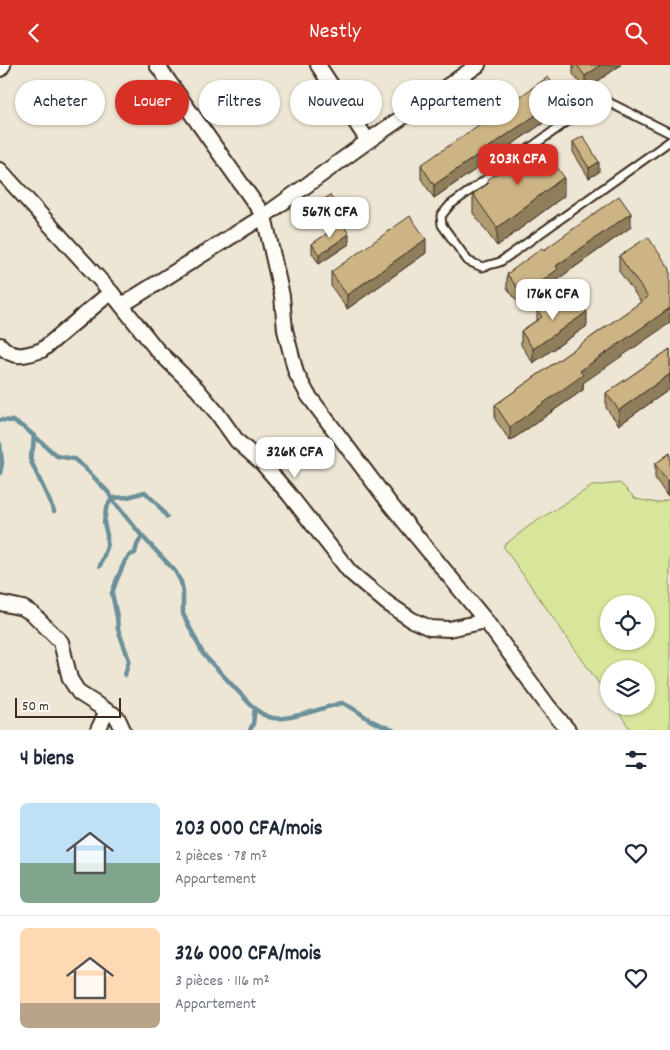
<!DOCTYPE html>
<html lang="fr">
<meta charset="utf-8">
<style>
:root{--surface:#fff;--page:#f2f2f3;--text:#1f2937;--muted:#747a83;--line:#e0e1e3;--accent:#d93025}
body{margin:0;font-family:Dekko,sans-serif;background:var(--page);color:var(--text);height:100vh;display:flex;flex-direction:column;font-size:19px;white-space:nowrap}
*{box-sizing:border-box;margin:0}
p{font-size:16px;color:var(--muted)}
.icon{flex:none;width:28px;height:28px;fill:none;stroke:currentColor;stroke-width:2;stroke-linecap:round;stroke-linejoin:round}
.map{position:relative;height:665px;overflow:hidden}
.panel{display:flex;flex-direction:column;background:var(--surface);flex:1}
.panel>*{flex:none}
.banner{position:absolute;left:15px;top:15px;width:640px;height:45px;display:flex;gap:10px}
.buttons{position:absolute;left:600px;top:530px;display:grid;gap:10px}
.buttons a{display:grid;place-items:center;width:55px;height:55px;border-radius:50%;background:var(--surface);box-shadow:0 1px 4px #0004;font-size:25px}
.scale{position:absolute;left:15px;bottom:12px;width:106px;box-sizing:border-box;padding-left:5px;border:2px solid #3b2a1e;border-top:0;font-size:14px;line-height:18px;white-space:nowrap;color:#3b2a1e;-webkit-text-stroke:4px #fdfcf7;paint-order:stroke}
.price{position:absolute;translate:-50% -42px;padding:0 11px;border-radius:10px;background:#fff;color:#222;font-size:16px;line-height:32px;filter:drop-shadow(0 1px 2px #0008)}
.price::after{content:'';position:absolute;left:50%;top:30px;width:15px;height:11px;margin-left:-8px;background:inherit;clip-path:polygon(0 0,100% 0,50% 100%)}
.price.on{background:var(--accent);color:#fff}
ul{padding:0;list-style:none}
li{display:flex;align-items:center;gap:15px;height:125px;padding:0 20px}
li+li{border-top:1px solid var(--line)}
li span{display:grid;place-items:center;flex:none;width:140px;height:100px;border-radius:8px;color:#555}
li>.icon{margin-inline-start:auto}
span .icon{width:60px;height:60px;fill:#fffc;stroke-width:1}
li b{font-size:21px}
h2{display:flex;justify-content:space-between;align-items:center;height:60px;padding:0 20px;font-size:21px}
.chip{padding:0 18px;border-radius:22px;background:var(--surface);box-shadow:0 1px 4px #0004;font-size:18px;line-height:45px}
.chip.on{background:var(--accent);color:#fff}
header{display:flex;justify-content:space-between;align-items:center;height:65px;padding:0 20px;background:var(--accent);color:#fff;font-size:22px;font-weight:600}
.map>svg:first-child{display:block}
.green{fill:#d7e69a;stroke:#89885c;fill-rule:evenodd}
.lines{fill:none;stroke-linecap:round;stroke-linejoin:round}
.stream{stroke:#6b909a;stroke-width:4.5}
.service-casing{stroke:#3b2a1e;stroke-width:11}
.minor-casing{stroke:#3b2a1e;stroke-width:18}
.service{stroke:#fdfcf7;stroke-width:7}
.minor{stroke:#fdfcf7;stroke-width:14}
.wall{fill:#af9b72;stroke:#3b2a1e}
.shaded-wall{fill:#8f7e5c;stroke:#3b2a1e}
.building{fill:#ccb484;stroke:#3b2a1e}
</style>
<header><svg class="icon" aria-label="back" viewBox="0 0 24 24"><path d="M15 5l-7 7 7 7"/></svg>Nestly<svg class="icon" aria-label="search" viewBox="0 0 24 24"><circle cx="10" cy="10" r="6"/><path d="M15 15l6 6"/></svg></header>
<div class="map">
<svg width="670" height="665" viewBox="0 0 670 665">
<rect width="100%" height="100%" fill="#eee6d4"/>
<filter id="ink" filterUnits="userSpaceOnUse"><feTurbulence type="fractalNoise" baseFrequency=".02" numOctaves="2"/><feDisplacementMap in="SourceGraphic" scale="10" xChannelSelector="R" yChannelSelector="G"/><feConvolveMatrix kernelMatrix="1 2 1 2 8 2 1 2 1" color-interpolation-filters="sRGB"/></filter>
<g filter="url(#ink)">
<path class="green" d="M620,418L636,434L657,438L670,434V664L669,665H631L614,641H646V604H609V633L503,481L529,461L592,421ZM609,539H646V576H609Z"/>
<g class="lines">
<g class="stream">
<path d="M0,355L13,356L25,363L57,391L74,394L84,402L108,427L114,437L142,471L175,506L181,517L183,526V549L203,589L250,639C257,645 264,652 273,653C289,656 324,642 342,638C353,642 361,649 370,655C377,659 385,662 393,665"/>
<path d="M34,371L33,383L30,394L54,446"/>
<path d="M0,379L2,398L0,408"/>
<path d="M100,501L107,482V470L104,458L106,444L112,433L128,432L145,427L157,439L167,452"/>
<path d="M125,610L129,595L118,564L117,552L112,528L117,514L125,496L130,490L135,488L137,480L142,471"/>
<path d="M250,665L253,659L255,643"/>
</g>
<defs>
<path id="service" d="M670,68L600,33L450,140L441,151L442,160L468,196L482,202L500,197L670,76"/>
<g id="minor">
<path d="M157,0L264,151L282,231L285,265L296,308L308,330L390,439L486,556L548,641L568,665"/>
<path d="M318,0L368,76"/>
<path d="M0,4L3,0"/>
<path d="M0,105L111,227L157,285L197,324L217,348L237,376L262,398L288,428L350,507L387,538L412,555L430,563L449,564L486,556"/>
<path d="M122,240L264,151L368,76L478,0"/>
<path d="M0,280C14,295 24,291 42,285L111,227"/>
<path d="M0,538L23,543L33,549L61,577L70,614L79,628L107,646L113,649L118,654L123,665"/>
<path d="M98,665L107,646"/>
</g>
</defs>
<use href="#service" class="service-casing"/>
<use href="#minor" class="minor-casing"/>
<use href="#service" class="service"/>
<use href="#minor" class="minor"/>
</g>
<g class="wall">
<path d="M573,0H621L585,25L573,9Z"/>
<path d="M562,45L434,133L421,114V100Z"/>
<path d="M573,77L599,107L589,113L573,87Z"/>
<path d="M527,94L564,131L497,181L473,148V129L487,119V115Z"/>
<path d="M319,138L343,158L340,160L349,179L319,199L312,188V179L331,166L319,148Z"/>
<path d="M631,162L558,214V218L523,244L507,223V209L544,185Z"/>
<path d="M426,188L347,244L331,221V207Z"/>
<path d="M619,191L670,204L583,318V325L510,376L495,354V340L641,237L619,206Z"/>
<path d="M554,243L587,261L533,298L521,280V266L537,255V245Z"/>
<path d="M670,284V324L619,360L606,343V328Z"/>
<path d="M670,388L667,431L655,413V399Z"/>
</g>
<g class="shaded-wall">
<path d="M601,0H621L585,25V11Z"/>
<path d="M562,32V45L434,133V120Z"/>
<path d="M599,97V107L589,113V103Z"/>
<path d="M564,112V131L497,181V163Z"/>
<path d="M343,148V158L331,166V156Z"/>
<path d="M631,148V162L558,214V218L523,244V230L556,201Z"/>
<path d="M349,169V179L319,199V190Z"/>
<path d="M426,174V188L347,244V230Z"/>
<path d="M670,243V258L583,318V325L510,376V362L580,306Z"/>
<path d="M587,247V261L533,298V284Z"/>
<path d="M670,309V324L619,360V345Z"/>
<path d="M670,414V429L667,431V416Z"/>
</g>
<g class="building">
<path d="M577,0H601L585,11Z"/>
<path d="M548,12L562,32L434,120L421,100Z"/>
<path d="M583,71L599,97L589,103L573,77Z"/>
<path d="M543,82L564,112L497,163L473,129L489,118L487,115L524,90L527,94Z"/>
<path d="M330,130L343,148L331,156L319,138Z"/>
<path d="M619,131L631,148L556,201L558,204L523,230L507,209L542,183L544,185Z"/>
<path d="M410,151L426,174L347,230L331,207Z"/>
<path d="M342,158L349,169L319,190L312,179Z"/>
<path d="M648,172L670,204V243L580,306L583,310L510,362L495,340L648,232L619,191Z"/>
<path d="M574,229L587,247L533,284L521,266L542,252L537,245L549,237L554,243Z"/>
<path d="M670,284V309L619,345L606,328Z"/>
<path d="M670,388V414L667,416L655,399Z"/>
</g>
</g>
</svg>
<div class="buttons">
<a><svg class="icon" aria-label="locate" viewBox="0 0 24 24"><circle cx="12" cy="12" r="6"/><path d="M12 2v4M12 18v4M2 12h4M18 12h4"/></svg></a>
<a><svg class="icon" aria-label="layers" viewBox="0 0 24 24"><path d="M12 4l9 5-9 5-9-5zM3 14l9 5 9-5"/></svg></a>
</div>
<div class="scale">50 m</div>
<b class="price on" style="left:518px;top:121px">203K CFA</b>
<b class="price" style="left:330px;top:174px">567K CFA</b>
<b class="price" style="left:553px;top:256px">176K CFA</b>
<b class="price" style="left:295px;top:414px">326K CFA</b>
<div class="banner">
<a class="chip">Acheter</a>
<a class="chip on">Louer</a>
<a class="chip">Filtres</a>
<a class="chip">Nouveau</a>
<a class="chip">Appartement</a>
<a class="chip">Maison</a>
</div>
</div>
<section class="panel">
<h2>4 biens<svg class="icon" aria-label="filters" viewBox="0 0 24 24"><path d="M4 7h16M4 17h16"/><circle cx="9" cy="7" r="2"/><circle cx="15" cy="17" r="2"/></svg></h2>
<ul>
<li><span style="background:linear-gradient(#bfe0f5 60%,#7fa58c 0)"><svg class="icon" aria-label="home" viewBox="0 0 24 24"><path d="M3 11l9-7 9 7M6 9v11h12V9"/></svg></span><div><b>203 000 CFA/mois</b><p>2 pièces · 78 m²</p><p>Appartement</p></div><svg class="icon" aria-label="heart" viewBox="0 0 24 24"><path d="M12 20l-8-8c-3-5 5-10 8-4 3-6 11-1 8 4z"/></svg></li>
<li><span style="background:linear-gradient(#ffd9b3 75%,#b9a48a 0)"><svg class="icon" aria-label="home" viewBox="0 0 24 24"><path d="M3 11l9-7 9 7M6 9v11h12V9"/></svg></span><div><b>326 000 CFA/mois</b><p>3 pièces · 116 m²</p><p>Appartement</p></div><svg class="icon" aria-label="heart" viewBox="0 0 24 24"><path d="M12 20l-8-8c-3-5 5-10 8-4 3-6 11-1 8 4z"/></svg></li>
</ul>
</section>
